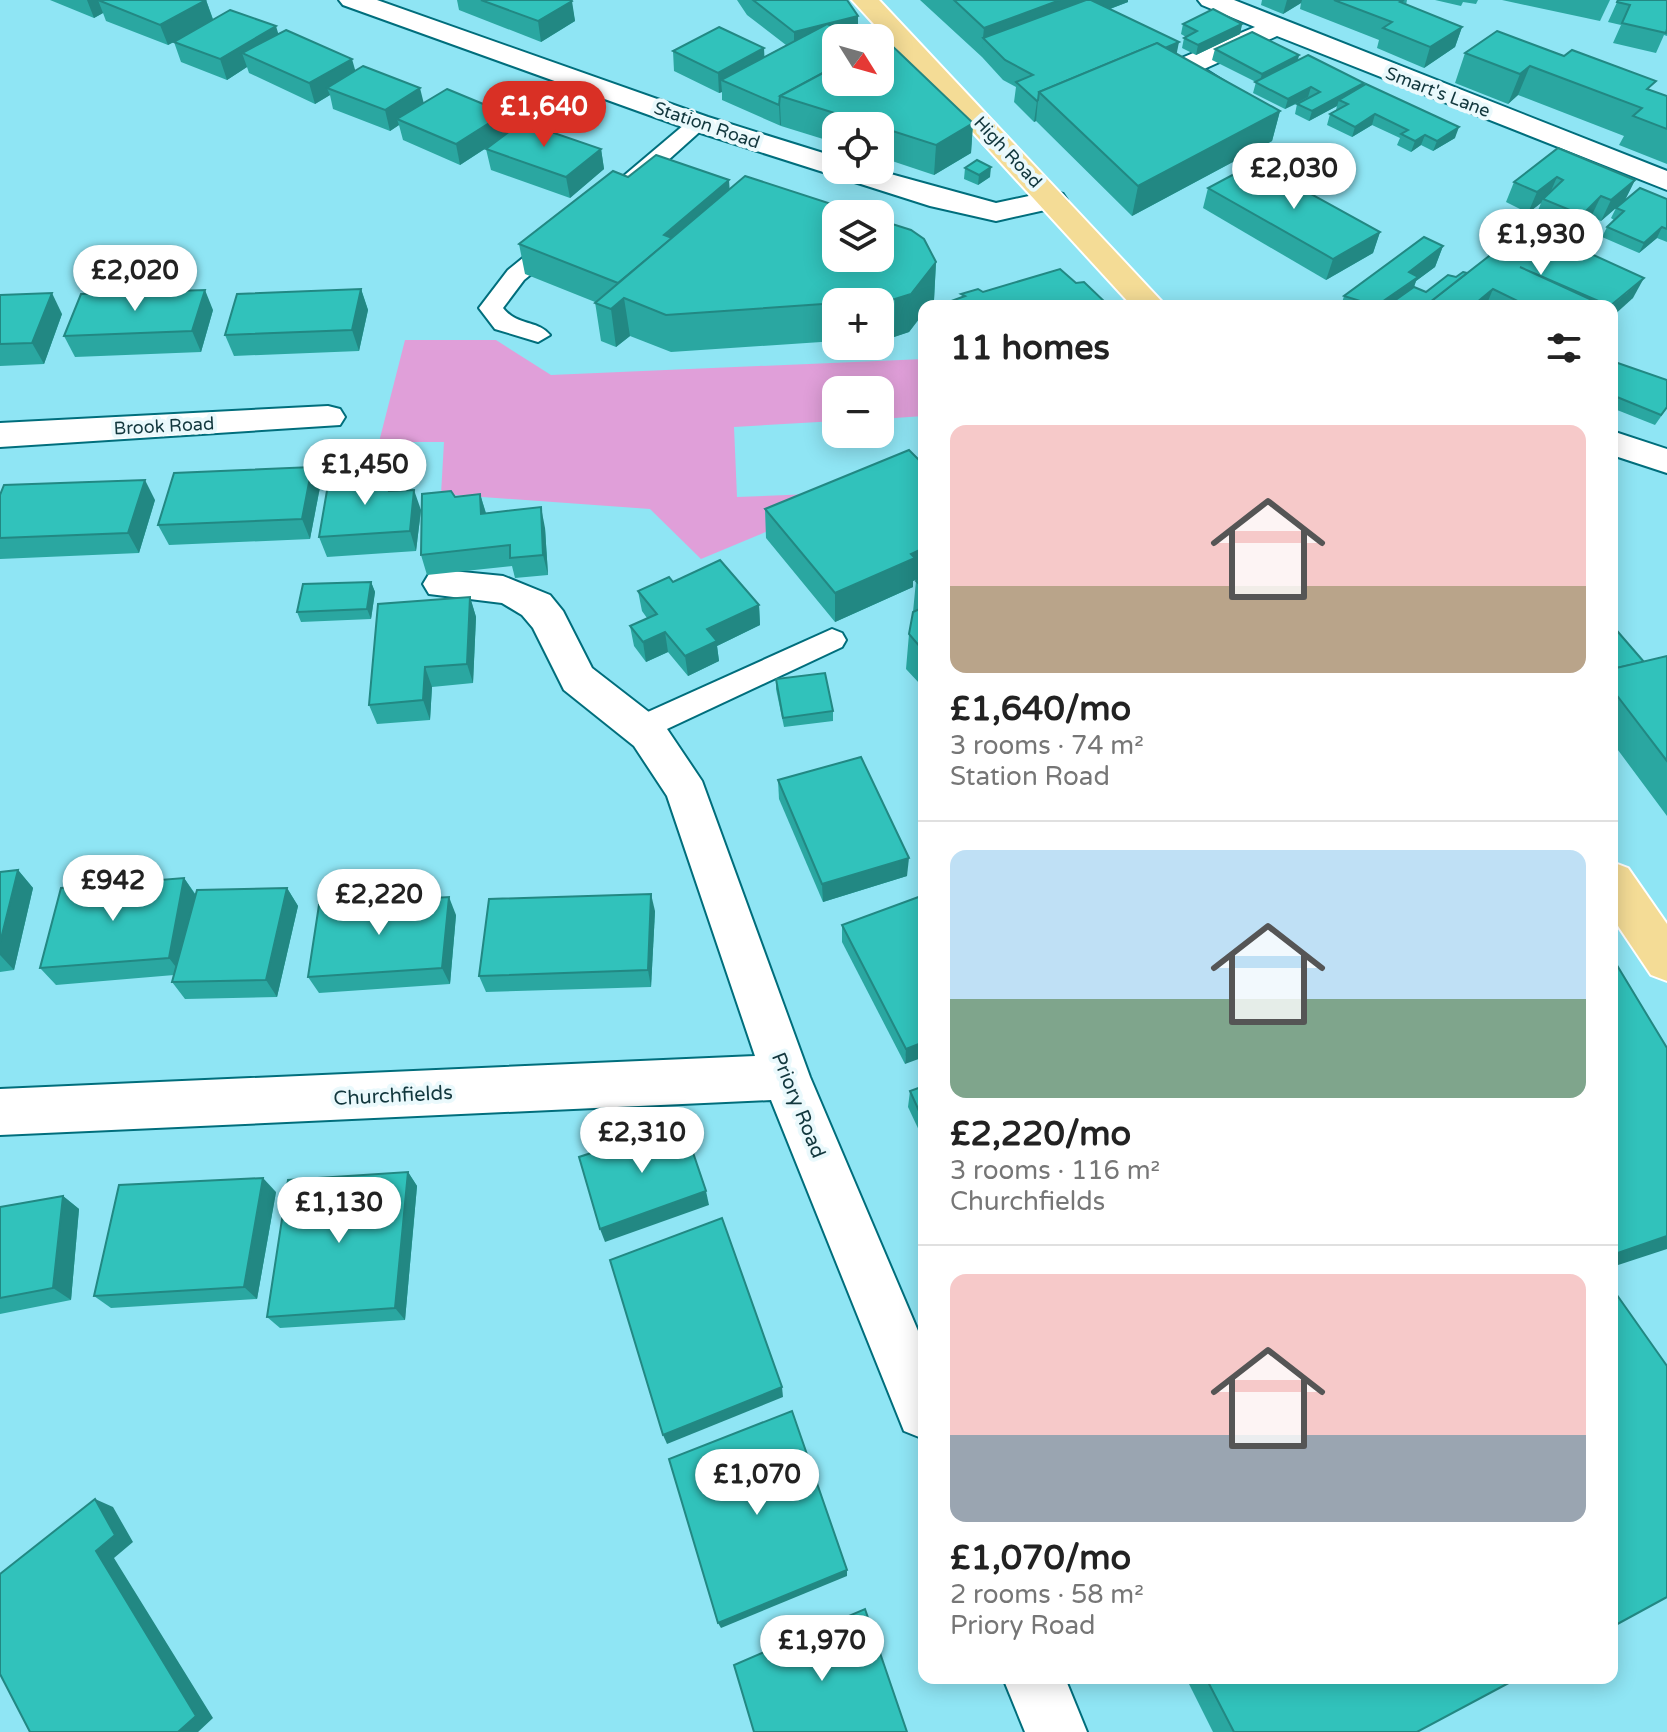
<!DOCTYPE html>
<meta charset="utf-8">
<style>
:root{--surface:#fff;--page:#f2f2f2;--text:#222;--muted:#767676;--line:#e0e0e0;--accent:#d93025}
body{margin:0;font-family:"Varela Round",sans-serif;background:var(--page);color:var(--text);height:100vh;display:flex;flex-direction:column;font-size:30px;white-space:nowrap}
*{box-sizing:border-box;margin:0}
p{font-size:26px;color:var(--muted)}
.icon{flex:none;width:44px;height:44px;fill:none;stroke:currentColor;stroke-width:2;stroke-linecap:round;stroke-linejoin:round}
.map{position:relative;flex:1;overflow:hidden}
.drawer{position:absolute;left:918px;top:300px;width:700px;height:1384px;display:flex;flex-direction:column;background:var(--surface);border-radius:16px;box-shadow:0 4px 20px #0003}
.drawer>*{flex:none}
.needle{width:52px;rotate:127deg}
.controls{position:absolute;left:822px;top:24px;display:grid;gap:16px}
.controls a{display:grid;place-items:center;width:72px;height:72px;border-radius:16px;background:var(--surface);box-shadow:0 4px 20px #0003;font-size:40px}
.price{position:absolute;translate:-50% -68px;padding:0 18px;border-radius:28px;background:#fff;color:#222;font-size:26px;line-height:52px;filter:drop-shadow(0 2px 4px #0008)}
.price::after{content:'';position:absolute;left:50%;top:48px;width:24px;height:18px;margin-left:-12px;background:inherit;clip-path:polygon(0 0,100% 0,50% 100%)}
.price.on{background:var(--accent);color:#fff}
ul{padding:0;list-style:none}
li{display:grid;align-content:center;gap:16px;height:424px;padding:0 32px}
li+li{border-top:2px solid var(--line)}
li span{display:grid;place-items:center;height:248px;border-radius:16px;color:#555}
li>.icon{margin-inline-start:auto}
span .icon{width:144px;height:144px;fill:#fffc;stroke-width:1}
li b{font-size:34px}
h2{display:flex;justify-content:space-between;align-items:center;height:96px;padding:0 32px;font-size:34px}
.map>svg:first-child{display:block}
.green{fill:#e09fd9}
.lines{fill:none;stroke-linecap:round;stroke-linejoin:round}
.lane-casing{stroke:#006e7c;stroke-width:4}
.street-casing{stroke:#006e7c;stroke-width:4}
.secondary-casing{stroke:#006e7c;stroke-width:4}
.primary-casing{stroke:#fff;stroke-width:4}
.lane{fill:#fff;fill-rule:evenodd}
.street{fill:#fff;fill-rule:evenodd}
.secondary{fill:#fff;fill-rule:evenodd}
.primary{fill:#f4dc96;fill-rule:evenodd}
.wall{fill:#2aa7a1}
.shaded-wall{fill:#228883}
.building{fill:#31c2bb;stroke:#228883;stroke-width:2}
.labels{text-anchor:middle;stroke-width:8;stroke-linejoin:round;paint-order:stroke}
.far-street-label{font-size:18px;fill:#12373d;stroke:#eaf9fc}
.street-label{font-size:20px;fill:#12373d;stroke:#eaf9fc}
</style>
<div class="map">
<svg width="1667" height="1732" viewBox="0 0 1667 1732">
<rect width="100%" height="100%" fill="#8fe5f4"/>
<path class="green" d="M405,340H496L551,375L924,359V416L880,419V390H836V421L734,427L737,497L862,492L701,559L650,509L441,494L444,442H379Z"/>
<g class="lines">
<defs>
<g id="lane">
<path d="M698,117L705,119L708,123L705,127L636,189H620L617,184L620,179L691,119Z"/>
<path d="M558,234L569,241L566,246L524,280L503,308C517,326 538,320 550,335L538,342L495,329L479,308L508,270L550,236Z"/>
<path d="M832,629L842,633L846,640L842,647L652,736L641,740L630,736L626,728L630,720Z"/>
</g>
<g id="street">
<path d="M1198,0H1234L1667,171V190L1277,36L1204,69L1237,90L1233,96H1213L1172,74L1168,68L1172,62L1255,27L1202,5Z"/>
<path d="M328,406L340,409L345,417L340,425L0,447V423Z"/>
<path d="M442,570L503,576L550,595L563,611L592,668L663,723L702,781L810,1077L924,1345V1439L904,1431L771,1100L0,1135V1089L755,1056L667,796L634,746L564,690L533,628L522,615L502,603L429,594L423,584L429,574Z"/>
<path d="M1003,1678H1065L1087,1732H1025Z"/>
</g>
<g id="secondary">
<path d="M339,0H377L708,117L836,157V170H876L996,203L1052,191L1063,194L1067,200L1063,206L996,221L930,206L688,129L343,5Z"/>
<path d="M1612,431L1667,449V473L1612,455Z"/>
</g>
<g id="primary">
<path d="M852,0H879L1166,306H1132Z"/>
<path d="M1612,862L1628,868L1667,924V981L1651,975L1612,917Z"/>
</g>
</defs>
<use href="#lane" class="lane-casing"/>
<use href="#street" class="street-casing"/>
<use href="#secondary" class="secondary-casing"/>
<use href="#primary" class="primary-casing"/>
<use href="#lane" class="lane"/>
<use href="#street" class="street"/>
<use href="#secondary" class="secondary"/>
<use href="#primary" class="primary"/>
</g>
<g class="wall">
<path d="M50,0H206L213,19L278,34L424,103L505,113L508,132L601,149L604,169L570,198L491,170L486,149L494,143L460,165L403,140L399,125L390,131L333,109L330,95L315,104L249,73L247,67L227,80L181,62L174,42L176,41L168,45L106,21L103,13L94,18Z"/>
<path d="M457,0H571L575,21L541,42L459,10Z"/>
<path d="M737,0H847L858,16V36L973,123L971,153L934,175L880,157V126H836V143L781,126L722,100V92L719,93L674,71L673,51L764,57L786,45L747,15Z"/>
<path d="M920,0H1128V2L1110,9L1177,54L1280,111L1272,141L1132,216L1036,121L1034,122L1014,102L1016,87L1003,80L982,57Z"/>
<path d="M1262,0H1407L1406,5L1462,27L1455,47L1424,68L1377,48L1379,40L1300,9L1301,3L1283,14L1261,5Z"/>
<path d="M1435,0H1478L1476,4L1463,2L1461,6Z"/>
<path d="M1502,0H1610L1600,21Z"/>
<path d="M1618,0H1667V36L1664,35L1656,53L1613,43L1621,25L1608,22Z"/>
<path d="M1183,24H1242L1240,34L1196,55L1182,48L1184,38L1186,37L1181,34Z"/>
<path d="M1215,49L1299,55L1298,60L1364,83L1363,86L1455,138L1433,151L1421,145L1411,152L1397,145L1400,138L1372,125L1352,137L1327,125L1330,114L1336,110L1337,106L1309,121L1295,114L1297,104L1309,98L1285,109L1253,93L1256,82L1212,60Z"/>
<path d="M1465,53L1651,90L1667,96V164L1619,145L1624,136L1518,95L1508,104L1455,83Z"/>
<path d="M1558,148L1635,180L1625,200L1667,199V242L1657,238L1639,253L1602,237L1607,227L1614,220L1611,218L1616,208L1601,221L1591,217L1572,235L1534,220L1541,203L1528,213L1506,202L1514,182Z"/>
<path d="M965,168L990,177L978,185L964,179Z"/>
<path d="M628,177L729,189L936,262L934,300L909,332L894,337L880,338V302H836V341L671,352L630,336L616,347L601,341L595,302L525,274L519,244Z"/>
<path d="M1208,188L1380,232L1373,253L1326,280L1203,208Z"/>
<path d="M1516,235L1633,298L1612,306H1341L1344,296L1443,246L1435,267L1416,281L1414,287L1426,292L1467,273Z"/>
<path d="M361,289L368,310L359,351L234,356L225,335Z"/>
<path d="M0,295L62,314L44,364L0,366Z"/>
<path d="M213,310L201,352L75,357L64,336Z"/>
<path d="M1612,361L1667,408L1655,425L1612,408Z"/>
<path d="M924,465V684L919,683L906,669L909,634L913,612L916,581L917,579L913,581V587L835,622L766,538L765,509Z"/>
<path d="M320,487L310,539L169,545L158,525Z"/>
<path d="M397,491L421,510L416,551L327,557L319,537Z"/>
<path d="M480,494L486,513L545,528L548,575L515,578L512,566L427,575L421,555L455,497Z"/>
<path d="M0,495L155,500L139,553L0,559Z"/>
<path d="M371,582L375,592L371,619L301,622L297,612Z"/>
<path d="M673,582L759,605L760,625L717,646L719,661L688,676L668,652L646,662L634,646L630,626L647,618L642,611L638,591Z"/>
<path d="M470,597L476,617L473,683L432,687L430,720L377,724L369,705Z"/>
<path d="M1612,625L1644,662L1667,656V816L1612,742Z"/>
<path d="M776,679L833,711V721L784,727L776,689Z"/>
<path d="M778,780L907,876L823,902L779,799Z"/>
<path d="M18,870L33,888L14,970L0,972V872Z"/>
<path d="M184,878L196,895L287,888L298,906L277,997L185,999L172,982L174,975L56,985L40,968Z"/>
<path d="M924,895L905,1064L842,942V925Z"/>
<path d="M655,911L651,987L486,992L479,976Z"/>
<path d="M456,915L450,984L319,993L308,977Z"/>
<path d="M924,1086V1141L908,1107L910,1091Z"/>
<path d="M408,1172L417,1186L405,1320L280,1328L267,1317Z"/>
<path d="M276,1192L257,1299L111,1308L94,1296Z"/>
<path d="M63,1196L79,1209L71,1300L0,1314V1207Z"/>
<path d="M1186,1678H1518L1417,1732H1213Z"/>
</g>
<g class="shaded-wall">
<path d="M87,0H128H98L103,13L94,18Z"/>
<path d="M206,0L213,20L168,45L160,25Z"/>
<path d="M1060,0H1128V2L997,52L983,38L981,57L984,28Z"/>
<path d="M1287,0H1302L1301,3L1283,14Z"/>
<path d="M572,1L575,21L541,42L538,21Z"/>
<path d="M858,16V36L794,52V32Z"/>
<path d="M1242,24L1240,34L1196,55L1198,45Z"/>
<path d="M276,26L282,46L242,53L247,67L227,80L220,59Z"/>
<path d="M1462,27L1455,47L1424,68L1430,47Z"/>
<path d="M1179,42L1175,62L1045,98Z"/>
<path d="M764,48L765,68L721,80L722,92L719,93L718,73Z"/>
<path d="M1299,55L1296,65L1259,84L1262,74Z"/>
<path d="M352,59L358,80L327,88L330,95L315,104L309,83Z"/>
<path d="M1530,66L1518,95L1508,104L1520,74Z"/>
<path d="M1364,83L1361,93L1339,100L1337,106L1309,121L1312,111Z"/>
<path d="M1311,87L1308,97L1285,109L1288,99Z"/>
<path d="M420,88L425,108L397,119L399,125L390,131L385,110Z"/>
<path d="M1038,100L1036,121L1034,122L1037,101Z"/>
<path d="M780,104L781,125H780L779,105Z"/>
<path d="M1280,111L1272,141L1132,216L1138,186Z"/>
<path d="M505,113L509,133L460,165L456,144Z"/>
<path d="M1375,114L1372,125L1352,137L1355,127Z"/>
<path d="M973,123L971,153L934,175L936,145Z"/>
<path d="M1459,127L1455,138L1433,151L1437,141Z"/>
<path d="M1425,135L1421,145L1411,152L1415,141Z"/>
<path d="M601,149L604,169L570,198L566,177Z"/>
<path d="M991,167L990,177L978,185L979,175Z"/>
<path d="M1557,177L1548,198L1543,199L1541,203L1528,213L1537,192Z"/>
<path d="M729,180L731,210L624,298L630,336L616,347L611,309L664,235Z"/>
<path d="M1635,180L1625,200L1601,221L1611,200Z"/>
<path d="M1601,196L1591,217L1572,235L1582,215Z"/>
<path d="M1662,227L1657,238L1639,253L1644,243Z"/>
<path d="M1380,232L1373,253L1326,280L1333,259Z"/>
<path d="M1443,246L1435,267L1416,281L1410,298L1398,306H1376L1409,272Z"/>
<path d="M936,262L934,300L929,306H924V312L909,332L894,337L895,299Z"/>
<path d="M1644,278L1633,298L1612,317V306Z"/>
<path d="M361,289L368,310L359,351L352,330Z"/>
<path d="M1493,289L1486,306H1475L1476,303Z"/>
<path d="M205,290L213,310L201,352L192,331Z"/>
<path d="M52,293L62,314L44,364L32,343Z"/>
<path d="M312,467L320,487L310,539L302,519Z"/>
<path d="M391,475L398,496L389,491Z"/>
<path d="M145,480L155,500L139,553L128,533Z"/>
<path d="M414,490L421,510L416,551L410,531Z"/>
<path d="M480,494L486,514H481Z"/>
<path d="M541,507L545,528L548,575L543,555Z"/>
<path d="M924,548V576L913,581V587L835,622V593Z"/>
<path d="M371,582L375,592L371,619L367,609Z"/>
<path d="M470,597L476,617L473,683L467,664Z"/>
<path d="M759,605L760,625L717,646L719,661L688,676L685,656L707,629Z"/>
<path d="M665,632L668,652L646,662L643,642Z"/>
<path d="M425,667L432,687L430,720L423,700Z"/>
<path d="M909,858L907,876L823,902L822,884Z"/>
<path d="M18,870L33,888L14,970L0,955V943Z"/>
<path d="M184,878L196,896L182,975L169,958Z"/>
<path d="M287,888L298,906L277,997L266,980Z"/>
<path d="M651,894L655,911L651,987L648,970Z"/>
<path d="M449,897L456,915L450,984L442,968Z"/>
<path d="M924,1042V1057L905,1064L906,1049Z"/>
<path d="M408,1172L417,1186L405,1320L395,1308Z"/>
<path d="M263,1178L276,1192L257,1299L244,1287Z"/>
<path d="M706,1191L709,1205L605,1242L600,1229Z"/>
<path d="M63,1196L79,1209L71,1300L53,1288Z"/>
<path d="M1667,1236V1249L1612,1267V1255Z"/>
<path d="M782,1387L783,1397L667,1444L663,1435Z"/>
<path d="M95,1499L113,1507L133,1542L114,1558L213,1718L198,1732H178L96,1551Z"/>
<path d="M847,1570V1576L721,1628L718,1623Z"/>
</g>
<g class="building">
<path d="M98,0H206L160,25Z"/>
<path d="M481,0H571L572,1L538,21Z"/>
<path d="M753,0H847L858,16L794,32Z"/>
<path d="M954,0H1060L984,28Z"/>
<path d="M1086,0H1091L1179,42L1165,48L1157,43L1039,92L1038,100L1037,101L1016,82L1033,75L1005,60L983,38Z"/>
<path d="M1334,0H1404L1400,2L1462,27L1430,47L1383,28L1392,22Z"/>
<path d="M1618,0H1667V29L1666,33L1622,23L1630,5L1617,2Z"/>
<path d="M1213,9L1242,24L1198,45L1184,38L1197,31L1183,24Z"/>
<path d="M230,10L276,26L220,59L174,42Z"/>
<path d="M827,24L862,38H836V66L780,96L779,105L721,80Z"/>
<path d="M719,27L764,48L718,73L673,51Z"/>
<path d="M286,30L352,59L309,83L242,53Z"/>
<path d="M1497,31L1564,56L1572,50L1656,81L1647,89L1667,96V129L1633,116L1642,108L1530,66L1520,74L1465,53Z"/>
<path d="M1252,32L1299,55L1262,74L1215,49Z"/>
<path d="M885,39L973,123L936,145L880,127V126H876L780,96L836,66V82H880V42Z"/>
<path d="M1157,43L1280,111L1138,186L1039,92Z"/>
<path d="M1308,55L1364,83L1312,111L1297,104L1320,92L1311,87L1288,99L1255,82Z"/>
<path d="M363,66L420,88L385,110L327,88Z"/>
<path d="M1366,84L1459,127L1437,141L1425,135L1415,141L1401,134L1408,130L1375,114L1355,127L1330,114L1348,104L1339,100Z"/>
<path d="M447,89L505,113L456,144L397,119Z"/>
<path d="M522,122L601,149L566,177L486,149Z"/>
<path d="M1558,148L1635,180L1611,200L1601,196L1582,215L1543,199L1563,180L1557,177L1537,192L1514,182Z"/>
<path d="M656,155L729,180L664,235L672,238L618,283L519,244L613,171L628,177Z"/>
<path d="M977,160L991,167L979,175L965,168Z"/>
<path d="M1255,163L1380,232L1333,259L1208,188Z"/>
<path d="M745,176L862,214H836V258H880V220L911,230L924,239L936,262L911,294L895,299L666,315L624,298L611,309L595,303Z"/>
<path d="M1640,188L1667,199V229L1662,227L1644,243L1607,227L1624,211L1616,208Z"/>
<path d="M1516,235L1543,247L1556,238L1644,278L1610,306L1520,267L1605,306H1528L1493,289L1476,303L1482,306H1425Z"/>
<path d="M1424,237L1443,246L1409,272L1418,277L1376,306L1344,296Z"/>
<path d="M1060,269L1076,283L1084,282L1109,306H944L943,304L965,296L961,294L978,289L983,292Z"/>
<path d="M1463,272L1467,273L1425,306H1387L1414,287L1426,292L1448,275L1456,277Z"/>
<path d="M361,289L352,330L225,335L237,294Z"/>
<path d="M205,290L192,331L64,336L81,294Z"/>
<path d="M52,293L32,343L0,344V295Z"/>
<path d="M1612,361L1667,380V407L1661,415L1612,395Z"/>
<path d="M909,450L924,465V548L911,554L915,558L835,593L765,509Z"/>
<path d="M312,467L302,519L158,525L174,473Z"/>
<path d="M391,475L389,491L414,490L410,531L319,537L329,479Z"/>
<path d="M145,480L128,533L0,538V495L4,485Z"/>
<path d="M451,491L455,497L480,494L481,514L541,507L543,555L510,558V545L421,555L422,494Z"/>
<path d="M720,560L759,605L707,629L717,641L685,656L665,632L643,642L630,626L657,614L638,591L669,577L673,582Z"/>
<path d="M924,572V589L916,581Z"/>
<path d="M371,582L367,609L297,612L303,584Z"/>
<path d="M470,597L467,664L425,667L423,700L369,705L378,604Z"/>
<path d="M924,607V648H921L909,634L913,612Z"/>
<path d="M1612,625L1644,662L1612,669Z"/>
<path d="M1667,656V761L1612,689V669Z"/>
<path d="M825,673L833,711L783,718L776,679Z"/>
<path d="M861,757L909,858L822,884L778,780Z"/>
<path d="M18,870L0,943V872Z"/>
<path d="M184,878L169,958L40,968L61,888Z"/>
<path d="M287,888L266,980L172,982L197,890Z"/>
<path d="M651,894L648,970L479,976L489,899Z"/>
<path d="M924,895V1042L906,1049L842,925Z"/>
<path d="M449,897L442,968L308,977L319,905Z"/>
<path d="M1612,957L1667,1048V1236L1612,1255Z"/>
<path d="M924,1086V1122L910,1091Z"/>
<path d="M683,1123L706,1191L600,1229L579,1157Z"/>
<path d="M408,1172L395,1308L267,1317L288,1180Z"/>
<path d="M263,1178L244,1287L94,1296L119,1185Z"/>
<path d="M63,1196L53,1288L0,1298V1207Z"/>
<path d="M722,1218L782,1387L663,1435L610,1260Z"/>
<path d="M1612,1288L1667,1366V1597L1612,1627Z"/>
<path d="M792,1411L847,1570L718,1623L669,1459Z"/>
<path d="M95,1499L115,1535L96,1551L196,1716L178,1732H30L0,1674V1574Z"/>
<path d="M865,1609L907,1732H754L734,1665Z"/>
<path d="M1206,1678H1518L1417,1732H1234Z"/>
</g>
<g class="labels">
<g class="far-street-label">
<text transform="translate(1438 92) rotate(21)" y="6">Smart's Lane</text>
<text transform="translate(707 125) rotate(19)" y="6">Station Road</text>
<text transform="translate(1008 152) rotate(47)" y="6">High Road</text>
<text transform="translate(164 426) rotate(-3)" y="6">Brook Road</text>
</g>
<g class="street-label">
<text transform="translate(393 1095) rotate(-3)" y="7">Churchfields</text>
<text transform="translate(799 1105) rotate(68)" y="7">Priory Road</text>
</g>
</g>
</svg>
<div class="controls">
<a><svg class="needle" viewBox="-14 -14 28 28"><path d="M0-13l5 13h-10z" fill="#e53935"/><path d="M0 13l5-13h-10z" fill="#767676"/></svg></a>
<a><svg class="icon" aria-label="locate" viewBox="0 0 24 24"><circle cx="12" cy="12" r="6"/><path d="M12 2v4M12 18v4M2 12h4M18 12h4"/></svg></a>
<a><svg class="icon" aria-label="layers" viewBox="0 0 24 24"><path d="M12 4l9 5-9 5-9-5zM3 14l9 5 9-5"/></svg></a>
<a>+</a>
<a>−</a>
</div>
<b class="price on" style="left:544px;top:149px">£1,640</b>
<b class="price" style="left:1294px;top:211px">£2,030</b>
<b class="price" style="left:1541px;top:277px">£1,930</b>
<b class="price" style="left:135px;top:313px">£2,020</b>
<b class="price" style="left:365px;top:507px">£1,450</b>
<b class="price" style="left:113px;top:923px">£942</b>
<b class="price" style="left:379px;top:937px">£2,220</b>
<b class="price" style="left:642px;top:1175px">£2,310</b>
<b class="price" style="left:339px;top:1245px">£1,130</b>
<b class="price" style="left:757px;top:1517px">£1,070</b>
<b class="price" style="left:822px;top:1683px">£1,970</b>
<section class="drawer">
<h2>11 homes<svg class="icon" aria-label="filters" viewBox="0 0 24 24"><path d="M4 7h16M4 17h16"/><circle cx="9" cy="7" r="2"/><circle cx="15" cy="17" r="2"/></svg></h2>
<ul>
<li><span style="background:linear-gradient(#f6c9c9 65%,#b9a48a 0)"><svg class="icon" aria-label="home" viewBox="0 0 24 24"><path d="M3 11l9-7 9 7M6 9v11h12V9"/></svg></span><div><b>£1,640/mo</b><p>3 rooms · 74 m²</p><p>Station Road</p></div></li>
<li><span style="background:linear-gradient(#bfe0f5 60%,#7fa58c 0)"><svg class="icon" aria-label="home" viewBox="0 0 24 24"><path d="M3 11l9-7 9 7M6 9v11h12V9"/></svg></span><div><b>£2,220/mo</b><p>3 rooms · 116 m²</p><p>Churchfields</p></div></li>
<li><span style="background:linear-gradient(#f6c9c9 65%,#9aa5b1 0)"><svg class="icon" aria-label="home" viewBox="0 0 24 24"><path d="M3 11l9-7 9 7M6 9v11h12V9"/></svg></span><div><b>£1,070/mo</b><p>2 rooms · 58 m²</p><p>Priory Road</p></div></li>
</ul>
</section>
</div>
